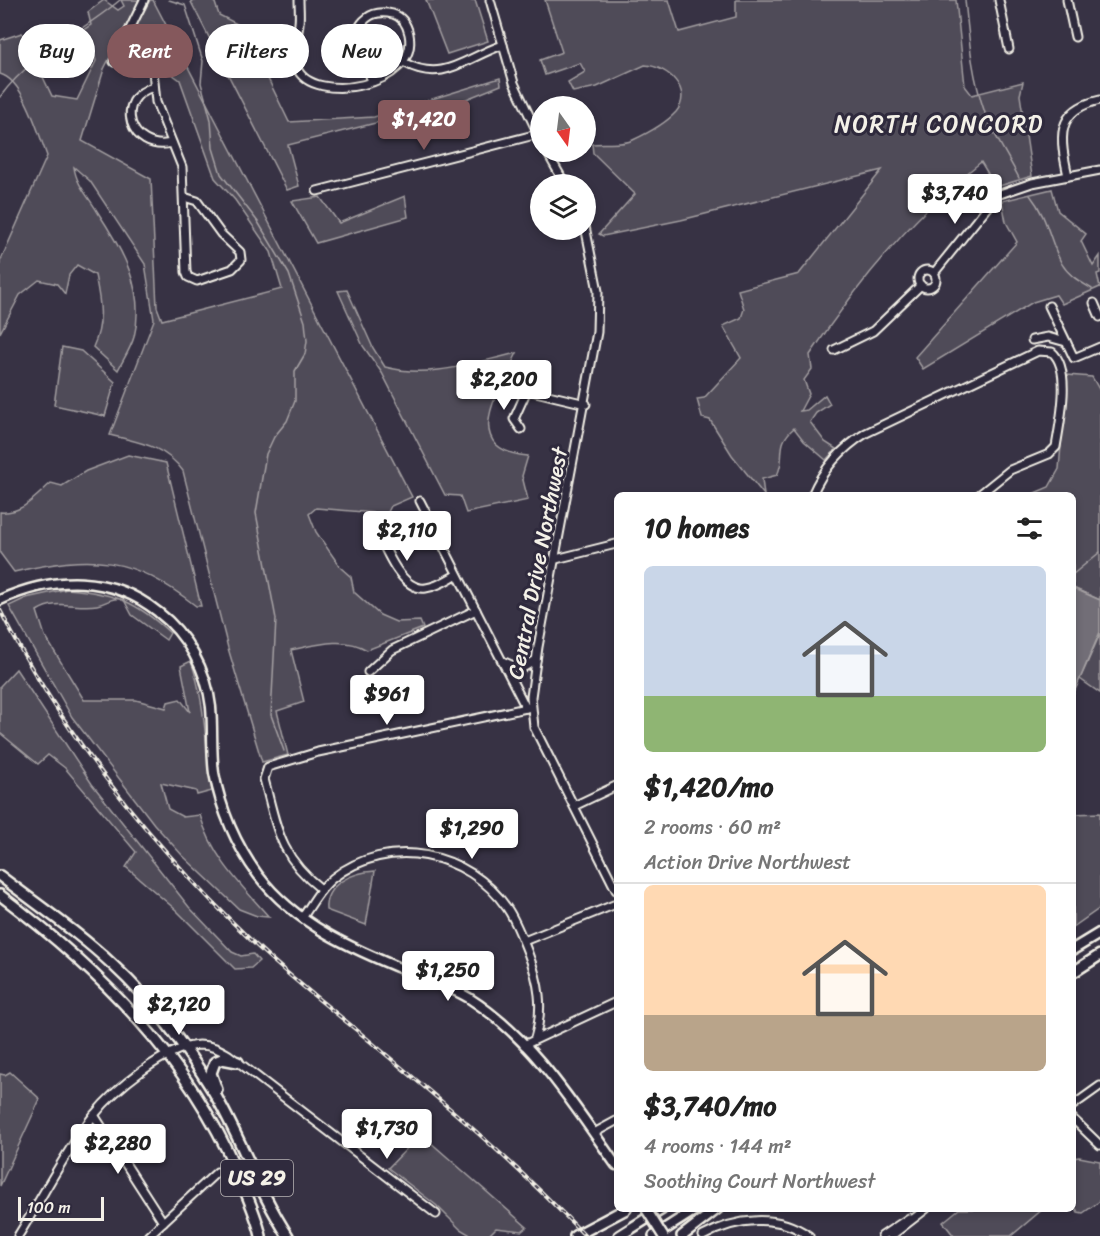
<!DOCTYPE html>
<meta charset="utf-8">
<style>
:root{--surface:#fff;--page:#f6f6f6;--text:#222;--muted:#767676;--line:#e0e0e0;--accent:#85585c}
body{margin:0;font-family:Sriracha,sans-serif;background:var(--page);color:var(--text);height:100vh;display:flex;flex-direction:column;font-size:22px;white-space:nowrap}
*{box-sizing:border-box;margin:0}
p{font-size:20px;color:var(--muted)}
.icon{flex:none;width:33px;height:33px;fill:none;stroke:currentColor;stroke-width:2;stroke-linecap:round;stroke-linejoin:round}
.map{position:relative;flex:1;overflow:hidden}
.sheet{position:absolute;left:614px;top:492px;width:462px;height:720px;display:flex;flex-direction:column;background:var(--surface);border-radius:9px;box-shadow:0 3px 9px #0003}
.sheet>*{flex:none}
.top-card{position:absolute;left:18px;top:24px;width:506px;height:54px;display:flex;gap:12px}
.needle{width:39px;rotate:166deg}
.buttons{position:absolute;left:530px;top:96px;display:grid;gap:12px}
.buttons a{display:grid;place-items:center;width:66px;height:66px;border-radius:50%;background:var(--surface);box-shadow:0 3px 9px #0003;font-size:30px}
.scale{position:absolute;left:18px;bottom:15px;width:86px;box-sizing:border-box;padding-left:6px;border:3px solid #f4f1e8;border-top:0;font-size:16px;line-height:21px;white-space:nowrap;color:#f4f1e8;-webkit-text-stroke:4px #2f2a3d;paint-order:stroke}
.price{position:absolute;translate:-50% -51px;padding:0 14px;border-radius:6px;background:#fff;color:#222;font-size:20px;line-height:39px;filter:drop-shadow(0 2px 3px #0008)}
.price::after{content:'';position:absolute;left:50%;top:36px;width:18px;height:14px;margin-left:-9px;background:inherit;clip-path:polygon(0 0,100% 0,50% 100%)}
.price.on{background:var(--accent);color:#fff}
ul{padding:0;list-style:none}
li{display:grid;align-content:center;gap:12px;height:318px;padding:0 30px}
li+li{border-top:2px solid var(--line)}
li span{display:grid;place-items:center;height:186px;border-radius:9px;color:#555}
li>.icon{margin-inline-start:auto}
span .icon{width:108px;height:108px;fill:#fffc;stroke-width:1}
li b{font-size:26px}
h2{display:flex;justify-content:space-between;align-items:center;height:72px;padding:0 30px;font-size:26px}
.tag{padding:0 21px;border-radius:27px;background:var(--surface);box-shadow:0 3px 9px #0003;font-size:21px;line-height:54px}
.tag.on{background:var(--accent);color:#fff}
.map>svg:first-child{display:block}
.green{fill:#504b59;stroke:#a29ea0;stroke-width:1.5}
.water{fill:#726e77;stroke:#a6a2a4;stroke-width:1.5}
.lines{fill:none;stroke-linecap:round;stroke-linejoin:round}
.stream{stroke:#a6a2a4;stroke-width:1.5}
.minor-casing{stroke:#f4f1e8;stroke-width:11}
.major-casing{stroke:#f4f1e8;stroke-width:13}
.highway-casing{stroke:#f4f1e8;stroke-width:14}
.minor{stroke:#2f2a3d;stroke-width:7}
.major{stroke:#2f2a3d;stroke-width:8}
.highway{stroke:#2f2a3d;stroke-width:9}
.rail-casing{stroke:#f4f1e8;stroke-width:4}
.rail{stroke:#2f2a3d;stroke-width:1.5;stroke-dasharray:4.5;stroke-linecap:butt}
.major-bridge-casing{stroke:#f4f1e8;stroke-width:13;stroke-linecap:butt}
.major-bridge{stroke:#2f2a3d;stroke-width:8}
.labels{text-anchor:middle;stroke-width:6;stroke-linejoin:round;paint-order:stroke}
.shield{fill:#2f2a3d;stroke:#b9b5b5;stroke-width:1.5}
.shield-label{font-size:21px;font-weight:bold;fill:#f4f1e8}
.street-label{font-size:22px;fill:#f4f1e8;stroke:#2f2a3d}
.neighbourhood-label{font-size:24px;letter-spacing:1.5px;fill:#f4f1e8;stroke:#2f2a3d}
</style>
<div class="map">
<svg width="1100" height="1236" viewBox="0 0 1100 1236">
<rect width="100%" height="100%" fill="#373244"/>
<filter id="ink" filterUnits="userSpaceOnUse"><feTurbulence type="fractalNoise" baseFrequency=".0167" numOctaves="2"/><feDisplacementMap in="SourceGraphic" scale="12" xChannelSelector="R" yChannelSelector="G"/><feConvolveMatrix kernelMatrix="1 2 1 2 8 2 1 2 1" color-interpolation-filters="sRGB"/></filter>
<g filter="url(#ink)">
<g class="green">
<path d="M104,0L118,10L124,6L121,0H139L104,69L82,141L151,179L157,307L162,320L282,289L271,252L235,200L215,178L180,80L169,72L158,59L155,48L149,41L133,32L150,0H153L412,497L391,506L387,514L316,508L309,514L316,532L341,568L351,577L354,592L380,615L396,622L420,621L423,628L367,650C345,636 315,645 291,650L304,702L277,711L288,755L262,762L228,648L183,471C164,445 140,443 110,435L154,320L145,264L90,181L74,167C76,184 88,196 97,211C122,249 146,290 134,337C131,348 123,360 118,370L93,347C105,322 100,300 95,275L77,265L69,275L65,294L57,284L39,280L20,295L0,333V262L47,156C39,135 24,80 0,74V40L22,33L52,96L77,100L96,61L93,49L74,36L91,25L88,12Z"/>
<path d="M197,0H214L219,15L243,27L289,122L374,117L500,78L501,85L459,102L288,145L299,186L287,190L191,2Z"/>
<path d="M426,0H475L488,41L447,54Z"/>
<path d="M545,0H669L679,32L736,17V0H956L965,86L972,95L1023,82L1020,95L1032,176L996,187L981,162C913,215 857,284 810,355L812,369L804,380L809,394L800,411L807,410L825,395L830,404L816,413L810,422L825,442L836,449L826,460L804,441L794,428C774,445 787,456 777,475L762,479L764,495L732,455L710,420L702,418L697,399L704,398L741,358L723,326L741,318L744,309L738,290L799,274L882,170L681,220L603,236L599,234L635,194L593,153L592,144C605,142 621,146 633,140C648,133 665,124 676,112C694,90 667,66 645,65L597,87L573,92L568,82L585,72L580,63L545,75L540,60L562,52Z"/>
<path d="M1052,189L1058,211L1086,234L1081,241L1093,266L1100,256V273L1097,274L1100,287L1062,304L1056,295L1033,302L923,369L915,357L1017,242L1006,222L1002,201Z"/>
<path d="M405,196L408,217L316,243L292,201L320,197L339,223Z"/>
<path d="M347,290L373,348L385,367C430,379 472,363 517,353C499,390 458,450 528,456L522,476L528,500L466,513L460,496L445,495L382,373L363,346L338,291Z"/>
<path d="M62,347L81,351L115,382L105,416L54,405Z"/>
<path d="M1067,375L1092,377L1100,391V600L1073,588L1072,495H1030L1049,487L1059,469Z"/>
<path d="M128,455L166,463L201,606H196C131,555 92,554 14,572L0,553V512C22,514 35,497 51,483L62,486L86,471Z"/>
<path d="M67,589C114,593 136,601 170,633L166,640L132,615L124,600C112,596 108,603 97,605C76,609 57,598 37,611L45,636L84,700H136L166,708L168,702L180,699L190,712L181,666L191,661C206,704 205,746 212,791L197,795L196,791L161,783L168,809L183,817L200,815C212,857 241,885 269,917L257,916L239,909L182,855L154,824L72,717L9,606L26,598Z"/>
<path d="M1100,634V693L1080,679Z"/>
<path d="M16,669L92,784L189,907L232,952L241,956L253,954L259,961L251,968L235,969L176,910L126,867L136,852L65,768L48,755L38,764L0,733V686Z"/>
<path d="M1100,813V908L1073,927V814Z"/>
<path d="M375,871L366,925L326,910C324,884 353,872 375,871Z"/>
<path d="M10,1072L40,1099L0,1186V1074L5,1075Z"/>
<path d="M421,1134L527,1227L522,1231L496,1228L488,1236H472L460,1229L436,1205L388,1168Z"/>
<path d="M1079,1157L1100,1161V1201L1083,1213L1078,1212L1073,1203V1158Z"/>
<path d="M959,1209H1043L1011,1236H954L943,1222Z"/>
</g>
<path class="water" d="M1073,588L1100,600V632L1073,695Z"/>
<g class="lines">
<g class="stream">
<path d="M169,0L185,5L203,61L201,83L211,120L213,148L221,174L258,222L289,274L305,322L307,341L305,354L295,371V401L287,421L274,437L266,454L256,513L276,619L271,715L284,751"/>
<path d="M965,0C969,39 972,76 985,113C994,136 1008,156 1019,178"/>
<path d="M0,97C32,53 80,34 120,0"/>
<path d="M1030,195C1049,219 1049,241 1062,264C1069,276 1081,282 1092,289"/>
<path d="M1072,575L1100,552"/>
</g>
<defs>
<g id="minor">
<path d="M299,0C299,7 300,16 299,23C298,39 291,51 297,68C312,105 420,87 409,34C407,25 403,17 393,14C384,12 374,12 367,18C345,35 365,61 372,81"/>
<path d="M490,0L514,83L540,138"/>
<path d="M999,0L1009,49"/>
<path d="M1067,0L1075,37"/>
<path d="M127,36L151,50L156,102L182,167L186,272L188,277L197,281L232,269L241,260L240,252L221,234L197,201L184,197"/>
<path d="M114,62L144,0"/>
<path d="M405,63C444,84 466,57 503,45"/>
<path d="M154,87C113,97 129,153 172,143"/>
<path d="M547,152L565,184"/>
<path d="M1068,176C1060,139 1054,110 1100,100"/>
<path d="M317,191L538,134"/>
<path d="M585,226L598,291L597,332L538,647L531,697L534,727L616,890"/>
<circle cx="927" cy="279" r="9"/>
<path d="M934,273L997,195L1032,183L1100,170"/>
<path d="M1094,303L1100,317"/>
<path d="M1049,306L1074,358L1100,347"/>
<path d="M1032,340L1048,337L1066,342"/>
<path d="M834,350L873,331L921,285"/>
<path d="M521,429L514,419L527,390L586,404"/>
<path d="M812,495C823,469 842,448 866,433L1038,351L1052,352C1072,369 1060,422 1056,447L1049,454L1010,470L979,495"/>
<path d="M420,501L526,708"/>
<path d="M372,520C382,540 399,592 426,588C437,587 447,580 456,575"/>
<path d="M556,559L616,544"/>
<path d="M502,661L521,669L536,660"/>
<path d="M368,672L392,650L476,610"/>
<path d="M574,806L616,786"/>
<path d="M321,889C279,856 277,828 264,779L268,767L318,752L531,707"/>
<path d="M302,918C312,904 320,888 333,878C388,835 468,851 507,908C516,921 522,938 528,953C539,982 544,1007 535,1038"/>
<path d="M524,941L616,904"/>
<path d="M524,1045L616,1002"/>
<path d="M1072,1106L1100,1086"/>
<path d="M94,1115L163,1222"/>
<path d="M1072,1118L1100,1145"/>
<path d="M594,1133L616,1121"/>
<path d="M18,1236C43,1196 65,1152 94,1115C114,1090 165,1047 199,1045C211,1045 219,1049 229,1055L436,1214"/>
<path d="M148,1236L217,1172"/>
<path d="M703,1236C736,1218 777,1213 809,1236"/>
<path d="M882,1236L909,1218"/>
<path d="M891,1236L926,1209"/>
</g>
<path id="major" d="M0,600C53,576 111,574 158,612C187,634 207,671 211,707C213,729 211,751 214,773C221,810 236,845 258,875C296,925 353,949 409,972C429,980 451,987 469,998C532,1038 574,1105 616,1165"/>
<g id="highway">
<path d="M0,876C38,905 79,933 114,966C152,1001 186,1047 213,1091C241,1138 258,1190 288,1236"/>
<path d="M0,895C98,969 188,1057 237,1172C246,1193 256,1214 261,1236"/>
<path d="M1072,950L1100,933"/>
<path d="M1072,973L1100,955"/>
<path d="M217,1090L211,1073L215,1062L222,1059L238,1062"/>
<path d="M575,1236L626,1209"/>
<path d="M619,1236L662,1209"/>
<path d="M654,1236L696,1209"/>
<path d="M682,1236L717,1209"/>
</g>
</defs>
<use href="#minor" class="minor-casing"/>
<use href="#major" class="major-casing"/>
<use href="#highway" class="highway-casing"/>
<use href="#minor" class="minor"/>
<use href="#major" class="major"/>
<use href="#highway" class="highway"/>
<defs>
<path id="rail" d="M0,610C65,739 154,848 258,947C290,977 325,1004 359,1032C437,1097 515,1162 585,1236"/>
</defs>
<use href="#rail" class="rail-casing"/>
<use href="#rail" class="rail"/>
<defs>
<path id="major-bridge" d="M646,1209L663,1236"/>
</defs>
<use href="#major-bridge" class="major-bridge-casing"/>
<use href="#major-bridge" class="major-bridge"/>
</g>
</g>
<g class="labels">
<rect class="shield" x="221" y="1160" width="72" height="36" rx="4.5"/>
<g class="shield-label">
<text x="257" y="1185">US 29</text>
</g>
<g class="street-label">
<text transform="translate(537 563) rotate(-79)" y="8">Central Drive Northwest</text>
</g>
<g class="neighbourhood-label">
<text x="939" y="132">NORTH CONCORD</text>
</g>
</g>
</svg>
<div class="buttons">
<a><svg class="needle" viewBox="-14 -14 28 28"><path d="M0-13l5 13h-10z" fill="#e53935"/><path d="M0 13l5-13h-10z" fill="#767676"/></svg></a>
<a><svg class="icon" aria-label="layers" viewBox="0 0 24 24"><path d="M12 4l9 5-9 5-9-5zM3 14l9 5 9-5"/></svg></a>
</div>
<div class="scale">100 m</div>
<b class="price on" style="left:424px;top:151px">$1,420</b>
<b class="price" style="left:955px;top:225px">$3,740</b>
<b class="price" style="left:504px;top:411px">$2,200</b>
<b class="price" style="left:407px;top:562px">$2,110</b>
<b class="price" style="left:387px;top:726px">$961</b>
<b class="price" style="left:472px;top:860px">$1,290</b>
<b class="price" style="left:448px;top:1002px">$1,250</b>
<b class="price" style="left:179px;top:1036px">$2,120</b>
<b class="price" style="left:387px;top:1160px">$1,730</b>
<b class="price" style="left:118px;top:1175px">$2,280</b>
<div class="top-card">
<a class="tag">Buy</a>
<a class="tag on">Rent</a>
<a class="tag">Filters</a>
<a class="tag">New</a>
</div>
<section class="sheet">
<h2>10 homes<svg class="icon" aria-label="filters" viewBox="0 0 24 24"><path d="M4 7h16M4 17h16"/><circle cx="9" cy="7" r="2"/><circle cx="15" cy="17" r="2"/></svg></h2>
<ul>
<li><span style="background:linear-gradient(#c9d6e8 70%,#8fb573 0)"><svg class="icon" aria-label="home" viewBox="0 0 24 24"><path d="M3 11l9-7 9 7M6 9v11h12V9"/></svg></span><div><b>$1,420/mo</b><p>2 rooms · 60 m²</p><p>Action Drive Northwest</p></div></li>
<li><span style="background:linear-gradient(#ffd9b3 70%,#b9a48a 0)"><svg class="icon" aria-label="home" viewBox="0 0 24 24"><path d="M3 11l9-7 9 7M6 9v11h12V9"/></svg></span><div><b>$3,740/mo</b><p>4 rooms · 144 m²</p><p>Soothing Court Northwest</p></div></li>
</ul>
</section>
</div>
